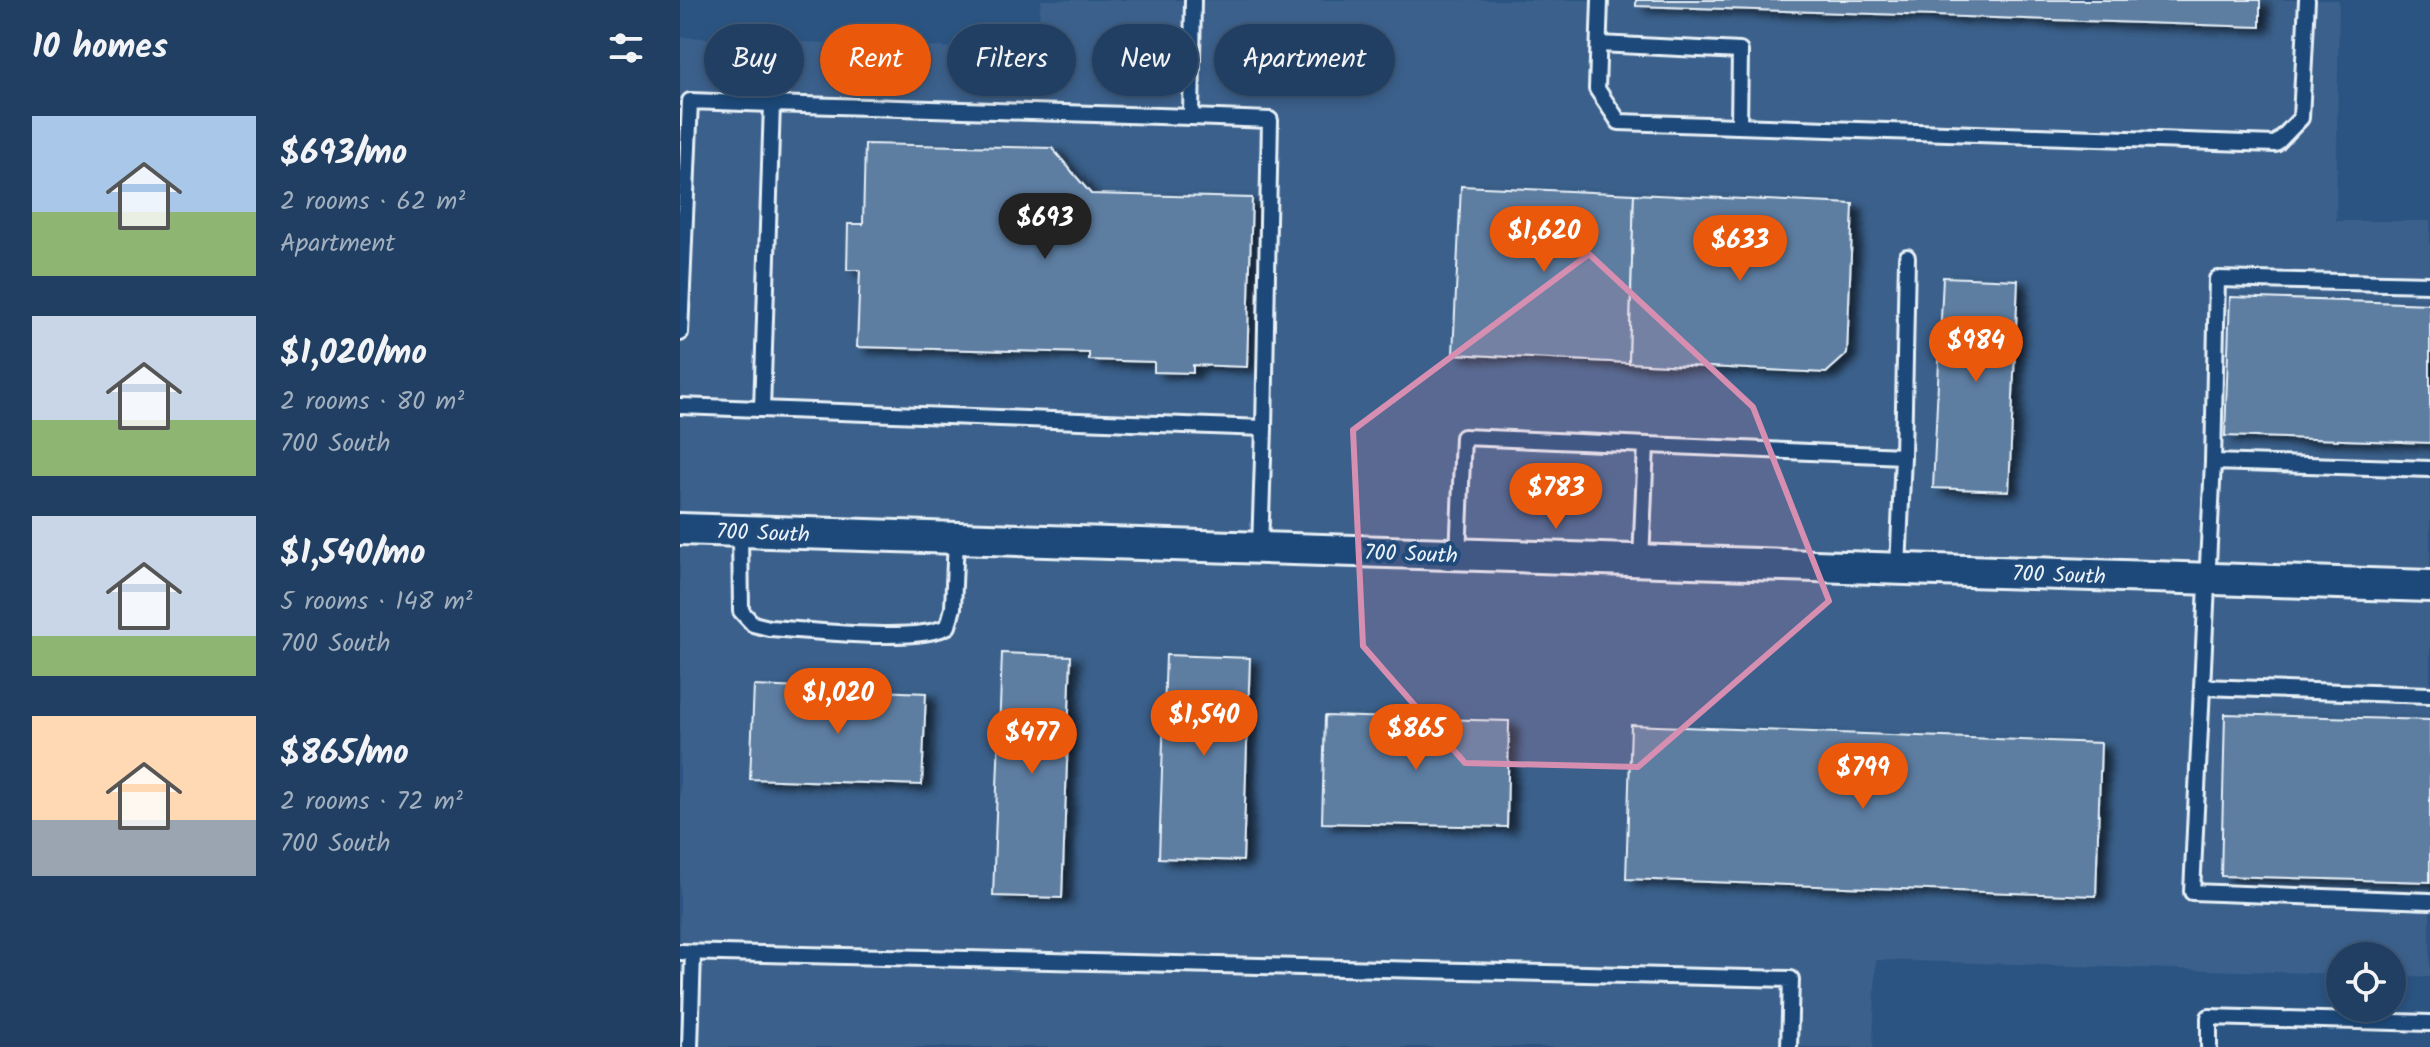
<!DOCTYPE html>
<meta charset="utf-8">
<style>
:root{--surface:#203f62;--page:#2d4a6b;--text:#f1f3f6;--muted:#a2afbe;--line:#3d5877;--accent:#ea580c}
body{margin:0;font-family:Kalam,sans-serif;background:var(--page);color:var(--text);height:100vh;display:flex;flex-direction:column;font-size:30px;white-space:nowrap}
*{box-sizing:border-box;margin:0}
p{font-size:26px;color:var(--muted)}
.icon{flex:none;width:44px;height:44px;fill:none;stroke:currentColor;stroke-width:2;stroke-linecap:round;stroke-linejoin:round}
.map{position:relative;flex:1;overflow:hidden}
.sheet{display:flex;flex-direction:column;background:var(--surface);width:680px}
.sheet>*{flex:none}
.hud{position:absolute;left:24px;top:24px;width:760px;height:72px;display:flex;gap:16px}
.buttons{position:absolute;left:1646px;top:942px;display:grid;gap:16px}
.buttons a{display:grid;place-items:center;width:80px;height:80px;border-radius:50%;background:var(--surface);box-shadow:0 4px 12px #0003,0 0 0 2px var(--line);font-size:40px}
.price{position:absolute;translate:-50% -68px;padding:0 18px;border-radius:28px;background:var(--accent);color:#fff;font-size:26px;line-height:52px;filter:drop-shadow(0 2px 4px #0008)}
.price::after{content:'';position:absolute;left:50%;top:48px;width:24px;height:18px;margin-left:-12px;background:inherit;clip-path:polygon(0 0,100% 0,50% 100%)}
.price.selected{background:#222;color:#fff}
ul{padding:0;list-style:none}
li{display:flex;align-items:center;gap:24px;height:200px;padding:0 32px}
li span{display:grid;place-items:center;flex:none;width:224px;height:160px;border-radius:0px;color:#555}
li>.icon{margin-inline-start:auto}
span .icon{width:96px;height:96px;fill:#fffc;stroke-width:1}
li b{font-size:34px}
h2{display:flex;justify-content:space-between;align-items:center;height:96px;padding:0 32px;font-size:34px}
.pill{padding:0 28px;border-radius:36px;background:var(--surface);box-shadow:0 4px 12px #0003,0 0 0 2px var(--line);font-size:28px;line-height:72px}
.pill.selected{background:var(--accent);color:#fff}
main{display:flex;flex:1;min-height:0}
.map>svg:first-child{display:block}
.built{fill:#3a608b}
.building{fill:#5d7da1;stroke:#e8f1f8;stroke-width:2;filter:url(#shadow)}
.lines{fill:none;stroke-linecap:round;stroke-linejoin:round}
.service-casing{stroke:#e8f1f8;stroke-width:20}
.minor-casing{stroke:#e8f1f8;stroke-width:36}
.service{stroke:#1f4a7a;stroke-width:14}
.minor{stroke:#1f4a7a;stroke-width:30}
.marked{fill:#d78fb1;fill-opacity:0.2;stroke:#d78fb1;stroke-width:6;stroke-linejoin:round}
.labels{text-anchor:middle;stroke-width:8;stroke-linejoin:round;paint-order:stroke}
.street-label{font-size:22px;fill:#e8f1f8;stroke:#1f4a7a}
</style>
<main>
<section class="sheet">
<h2>10 homes<svg class="icon" aria-label="filters" viewBox="0 0 24 24"><path d="M4 7h16M4 17h16"/><circle cx="9" cy="7" r="2"/><circle cx="15" cy="17" r="2"/></svg></h2>
<ul>
<li><span style="background:linear-gradient(#a9c7e8 60%,#8fb573 0)"><svg class="icon" aria-label="home" viewBox="0 0 24 24"><path d="M3 11l9-7 9 7M6 9v11h12V9"/></svg></span><div><b>$693/mo</b><p>2 rooms · 62 m²</p><p>Apartment</p></div></li>
<li><span style="background:linear-gradient(#c9d6e8 65%,#8fb573 0)"><svg class="icon" aria-label="home" viewBox="0 0 24 24"><path d="M3 11l9-7 9 7M6 9v11h12V9"/></svg></span><div><b>$1,020/mo</b><p>2 rooms · 80 m²</p><p>700 South</p></div></li>
<li><span style="background:linear-gradient(#c9d6e8 75%,#8fb573 0)"><svg class="icon" aria-label="home" viewBox="0 0 24 24"><path d="M3 11l9-7 9 7M6 9v11h12V9"/></svg></span><div><b>$1,540/mo</b><p>5 rooms · 148 m²</p><p>700 South</p></div></li>
<li><span style="background:linear-gradient(#ffd9b3 65%,#9aa5b1 0)"><svg class="icon" aria-label="home" viewBox="0 0 24 24"><path d="M3 11l9-7 9 7M6 9v11h12V9"/></svg></span><div><b>$865/mo</b><p>2 rooms · 72 m²</p><p>700 South</p></div></li>
</ul>
</section>
<div class="map">
<svg width="1750" height="1047" viewBox="0 0 1750 1047">
<defs>
<filter id="shadow"><feDropShadow dx="9" dy="5" stdDeviation="4" flood-color="#0009"/></filter>
</defs>
<rect width="100%" height="100%" fill="#2b5482"/>
<filter id="ink" filterUnits="userSpaceOnUse"><feTurbulence type="fractalNoise" baseFrequency=".0125" numOctaves="2"/><feDisplacementMap in="SourceGraphic" scale="16" xChannelSelector="R" yChannelSelector="G"/><feConvolveMatrix kernelMatrix="1 2 1 2 8 2 1 2 1" color-interpolation-filters="sRGB"/></filter>
<g filter="url(#ink)">
<path class="built" d="M361,0H1659L1656,221H1750V977L1712,975V956H1660V974L1196,960L1193,1047H0V37L355,51Z"/>
<g class="building">
<path d="M956,0H1580V27L956,6Z"/>
<path d="M185,144L372,148L411,194L572,198L567,367L513,365V373L474,372V362L409,360V353L177,347L180,270H167L168,224H183Z"/>
<path d="M781,186L954,194L949,363L773,354Z"/>
<path d="M954,194L1173,204L1167,354L1146,373L949,363Z"/>
<path d="M1263,277L1338,280L1329,491L1253,488Z"/>
<path d="M1550,297L1750,304V443L1545,436Z"/>
<path d="M322,653L391,656L382,898L313,896Z"/>
<path d="M486,655L570,658L563,861L479,858Z"/>
<path d="M74,686L246,693L242,785L70,779Z"/>
<path d="M1545,714L1750,720V882L1541,876Z"/>
<path d="M645,716L829,721L827,827L642,823Z"/>
<path d="M951,725L1421,743L1416,896L946,879Z"/>
</g>
<g class="lines">
<defs>
<g id="service">
<path d="M920,0L917,89L939,122L1596,144L1621,118L1627,0"/>
<path d="M919,44L1060,51L1059,126"/>
<path d="M511,117L590,120L584,428"/>
<path d="M0,333L10,101L92,104"/>
<path d="M0,406L584,428L580,548"/>
<path d="M82,409L92,104L511,117L513,0"/>
<path d="M1223,456L1227,257"/>
<path d="M1533,462L1537,279L1750,284"/>
<path d="M1750,469L1533,462L1512,892L1750,901"/>
<path d="M60,531L61,611L73,624L89,628C129,630 237,644 268,626L273,608L276,538"/>
<path d="M778,555L783,437L1223,456L1218,569"/>
<path d="M961,561L966,445"/>
<path d="M1522,687L1750,695"/>
<path d="M0,952L1111,979L1109,1047"/>
<path d="M10,1047L13,953"/>
<path d="M1529,1047V1017L1750,1023"/>
</g>
<path id="minor" d="M0,529L1750,586"/>
</defs>
<use href="#service" class="service-casing"/>
<use href="#minor" class="minor-casing"/>
<use href="#service" class="service"/>
<use href="#minor" class="minor"/>
</g>
</g>
<path class="marked" d="M909,254L1073,407L1149,601L958,767L785,763L683,646L673,430Z"/>
<g class="labels">
<g class="street-label">
<text transform="translate(83 532) rotate(2)" y="8">700 South</text>
<text transform="translate(731 553) rotate(2)" y="8">700 South</text>
<text transform="translate(1379 574) rotate(2)" y="8">700 South</text>
</g>
</g>
</svg>
<div class="buttons">
<a><svg class="icon" aria-label="locate" viewBox="0 0 24 24"><circle cx="12" cy="12" r="6"/><path d="M12 2v4M12 18v4M2 12h4M18 12h4"/></svg></a>
</div>
<b class="price selected" style="left:365px;top:261px">$693</b>
<b class="price" style="left:864px;top:274px">$1,620</b>
<b class="price" style="left:1060px;top:283px">$633</b>
<b class="price" style="left:1296px;top:384px">$984</b>
<b class="price" style="left:876px;top:531px">$783</b>
<b class="price" style="left:158px;top:736px">$1,020</b>
<b class="price" style="left:524px;top:758px">$1,540</b>
<b class="price" style="left:736px;top:772px">$865</b>
<b class="price" style="left:352px;top:776px">$477</b>
<b class="price" style="left:1183px;top:811px">$799</b>
<div class="hud">
<a class="pill">Buy</a>
<a class="pill selected">Rent</a>
<a class="pill">Filters</a>
<a class="pill">New</a>
<a class="pill">Apartment</a>
</div>
</div>
</main>
